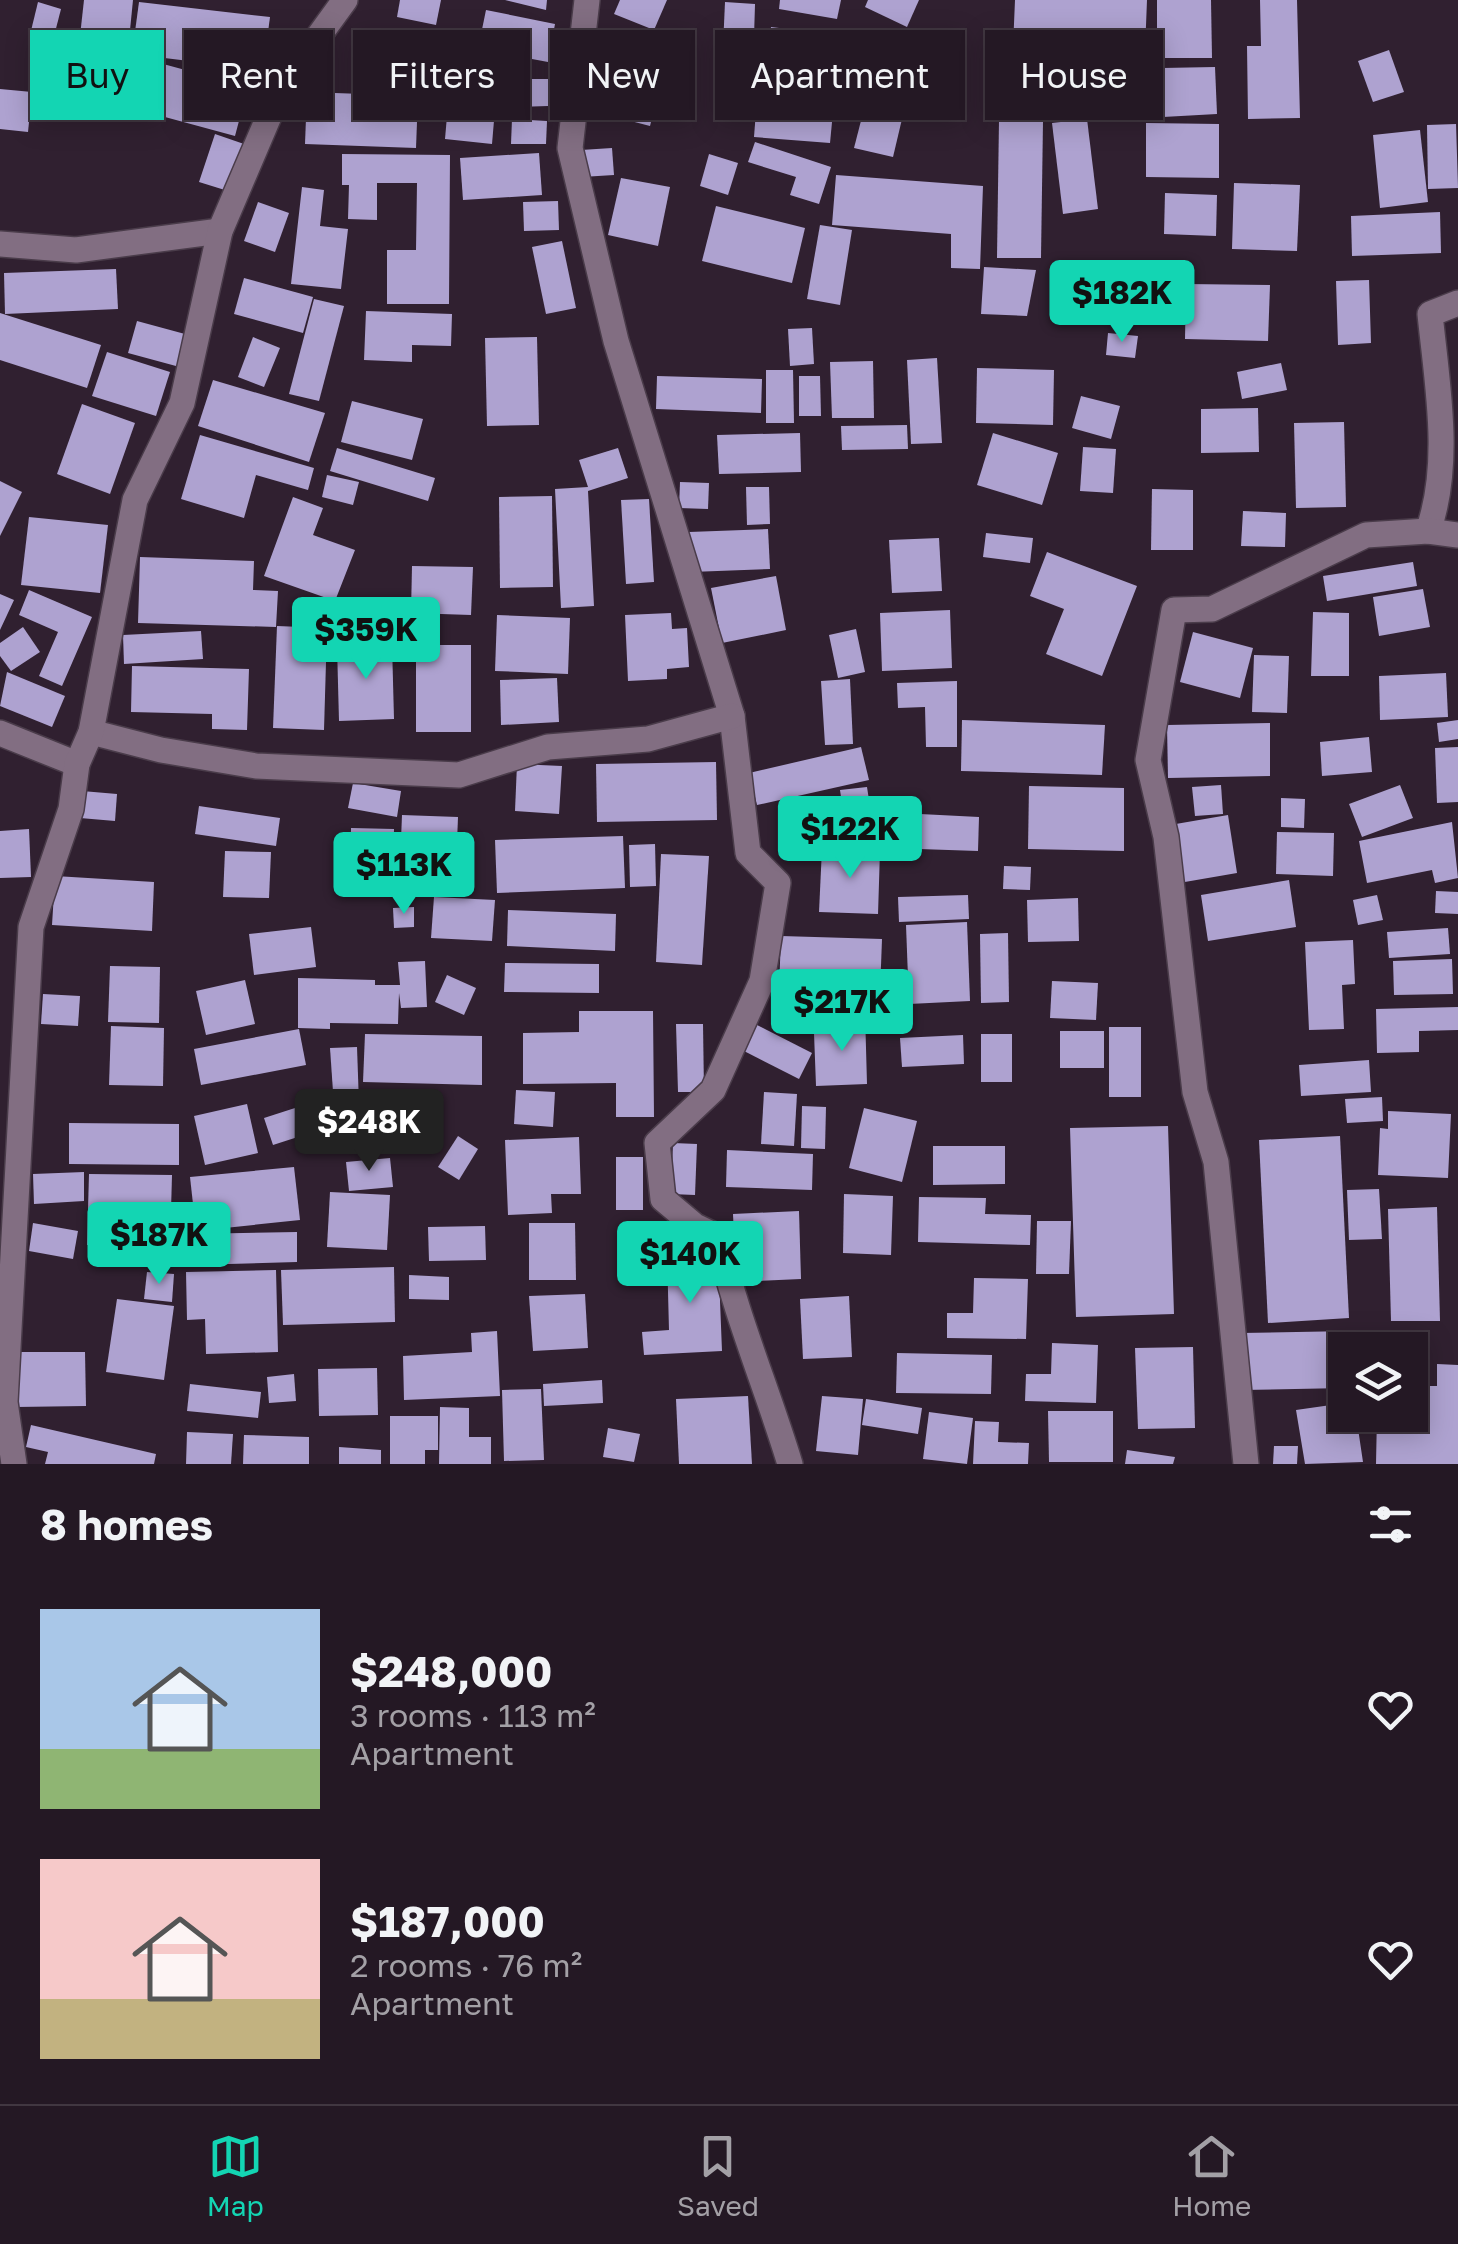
<!DOCTYPE html>
<meta charset="utf-8">
<style>
:root{--surface:#241824;--page:#2c212c;--text:#f1f3f6;--muted:#a3a0a6;--line:#413741;--accent:#13d5b3}
body{margin:0;font-family:"Golos Text",sans-serif;background:var(--page);color:var(--text);height:100vh;display:flex;flex-direction:column;font-size:38px;white-space:nowrap}
*{box-sizing:border-box;margin:0}
p{font-size:32px;color:var(--muted)}
.icon{flex:none;width:55px;height:55px;fill:none;stroke:currentColor;stroke-width:2;stroke-linecap:round;stroke-linejoin:round}
.map{position:relative;height:1464px;overflow:hidden}
.details{display:flex;flex-direction:column;background:var(--surface);flex:1}
.details>*{flex:none}
.hud{position:absolute;left:30px;top:30px;width:1400px;height:90px;display:flex;gap:20px}
.controls{position:absolute;left:1328px;top:1332px;display:grid;gap:20px}
.controls a{display:grid;place-items:center;width:100px;height:100px;border-radius:0px;background:var(--surface);box-shadow:0 5px 25px #0003,0 0 0 2px var(--line);font-size:50px}
.price{position:absolute;translate:-50% -85px;padding:0 22px;border-radius:10px;background:var(--accent);color:#111;font-size:32px;line-height:65px;filter:drop-shadow(0 2px 5px #0008)}
.price::after{content:'';position:absolute;left:50%;top:60px;width:30px;height:22px;margin-left:-15px;background:inherit;clip-path:polygon(0 0,100% 0,50% 100%)}
.price.selected{background:#222;color:#fff}
ul{padding:0;list-style:none}
li{display:flex;align-items:center;gap:30px;height:250px;padding:0 40px}
li span{display:grid;place-items:center;flex:none;width:280px;height:200px;border-radius:0px;color:#555}
li>.icon{margin-inline-start:auto}
span .icon{width:120px;height:120px;fill:#fffc;stroke-width:1}
li b{font-size:42px}
h2{display:flex;justify-content:space-between;align-items:center;height:120px;padding:0 40px;font-size:42px}
.pill{padding:0 35px;border-radius:0px;background:var(--surface);box-shadow:0 5px 25px #0003,0 0 0 2px var(--line);font-size:35px;line-height:90px}
.pill.selected{background:var(--accent);color:#111}
.tabs{display:flex;justify-content:space-around;align-items:center;height:140px;border-top:2px solid var(--line);background:var(--surface);font-size:28px;color:var(--muted)}
.tabs a{display:grid;justify-items:center;gap:5px}
.tabs .selected{color:var(--accent)}
.map>svg:first-child{display:block}
.building{fill:#aea2d0}
.lines{fill:none;stroke-linecap:round;stroke-linejoin:round}
.minor-casing{stroke:#4a3c4a;stroke-width:28}
.minor{stroke:#826e82;stroke-width:25}
</style>
<div class="map">
<svg width="1458" height="1464" viewBox="0 0 1458 1464">
<rect width="100%" height="100%" fill="#302030"/>
<g class="building">
<path d="M84,0H133L128,50L79,45Z"/>
<path d="M400,0H441L436,25L397,17Z"/>
<path d="M505,0H547L546,10Z"/>
<path d="M620,0H667L654,30L614,14Z"/>
<path d="M780,0H841L837,19L779,9Z"/>
<path d="M868,0H919L907,27L865,7Z"/>
<path d="M1015,0H1147L1145,51L1066,49L1065,73L1012,71Z"/>
<path d="M1157,0H1211L1212,58H1157Z"/>
<path d="M1260,0H1297L1300,118L1248,119L1247,46H1261Z"/>
<path d="M38,2L61,9L52,44L29,39Z"/>
<path d="M139,2L270,17L263,70L132,54Z"/>
<path d="M725,2L755,4L753,71L722,69Z"/>
<path d="M486,10L555,24L548,62L478,49Z"/>
<path d="M771,27L836,35L833,59L812,57L809,77L766,71Z"/>
<path d="M367,36L418,46L409,84L359,74Z"/>
<path d="M439,41L466,46L461,72L434,67Z"/>
<path d="M1389,50L1404,92L1373,102L1358,61Z"/>
<path d="M864,51L958,74L951,100L858,78Z"/>
<path d="M130,55L248,87L235,136L117,104Z"/>
<path d="M1215,67L1217,114L1163,117L1162,68Z"/>
<path d="M517,79H548V106L517,107Z"/>
<path d="M758,85L835,91L830,143L754,137Z"/>
<path d="M0,89L32,92L28,132L0,129Z"/>
<path d="M307,92L418,96L416,148L305,144Z"/>
<path d="M449,93L496,97L492,144L445,139Z"/>
<path d="M629,95L656,102L650,126L623,119Z"/>
<path d="M864,109L902,119L893,157L854,148Z"/>
<path d="M512,119L547,121L546,144H511Z"/>
<path d="M1087,119L1098,209L1063,214L1052,123Z"/>
<path d="M999,120L1043,121L1041,258H997Z"/>
<path d="M1146,123L1219,124V178L1146,177Z"/>
<path d="M1456,124L1458,188L1428,189L1427,125Z"/>
<path d="M1420,130L1428,202L1380,208L1373,135Z"/>
<path d="M215,134L244,144L228,191L199,182Z"/>
<path d="M755,142L831,167L819,204L790,195L796,177L748,162Z"/>
<path d="M612,148L614,175L582,177L581,150Z"/>
<path d="M539,153L542,195L463,200L460,158Z"/>
<path d="M342,154L450,155L449,304H387V250H416L417,183H377V220L348,219L349,185H342Z"/>
<path d="M709,154L738,163L728,195L700,186Z"/>
<path d="M836,175L983,186L980,269L951,268V234L832,225Z"/>
<path d="M621,178L670,187L658,246L608,235Z"/>
<path d="M1234,183L1300,185L1297,251L1232,249Z"/>
<path d="M302,187L324,190L320,226L348,229L341,289L291,284Z"/>
<path d="M1165,193L1217,195L1216,236L1164,234Z"/>
<path d="M558,201L559,230L524,231L523,202Z"/>
<path d="M258,202L289,213L275,252L244,241Z"/>
<path d="M716,206L805,228L792,283L702,261Z"/>
<path d="M1440,212L1441,253L1352,256L1351,216Z"/>
<path d="M820,225L852,230L840,305L807,299Z"/>
<path d="M562,241L576,308L546,314L532,247Z"/>
<path d="M1053,266L1109,268L1107,321L1052,319Z"/>
<path d="M984,267L1036,270L1027,316L981,314Z"/>
<path d="M116,269L118,309L5,314L4,273Z"/>
<path d="M244,278L313,297L303,333L234,314Z"/>
<path d="M1369,280L1371,343L1338,345L1336,281Z"/>
<path d="M1186,284L1270,285L1268,341L1185,339Z"/>
<path d="M314,299L344,306L319,401L289,394Z"/>
<path d="M366,311L452,314L451,346L412,345V362L364,360Z"/>
<path d="M0,313L101,345L87,388L0,360Z"/>
<path d="M137,321L196,337L187,369L128,353Z"/>
<path d="M812,328L814,364L790,366L788,329Z"/>
<path d="M1108,333L1138,336L1135,358L1106,355Z"/>
<path d="M253,337L280,348L264,387L238,377Z"/>
<path d="M537,337L539,425L487,426L485,338Z"/>
<path d="M107,352L170,372L156,416L92,396Z"/>
<path d="M937,358L942,443L911,444L907,360Z"/>
<path d="M873,361L874,418H832L830,362Z"/>
<path d="M1281,363L1287,390L1242,399L1237,372Z"/>
<path d="M977,368L1054,370L1053,425L976,423Z"/>
<path d="M766,370H793L794,423H766Z"/>
<path d="M657,376L762,379L761,413L656,409Z"/>
<path d="M799,376H820L821,416H799Z"/>
<path d="M213,380L325,413L309,462L198,426Z"/>
<path d="M1081,396L1120,406L1111,439L1072,428Z"/>
<path d="M352,401L423,419L412,460L341,442Z"/>
<path d="M82,404L135,423L110,494L57,474Z"/>
<path d="M1258,408L1259,452L1201,453V409Z"/>
<path d="M1344,422L1346,507L1296,508L1294,423Z"/>
<path d="M907,425L908,449L842,450L841,426Z"/>
<path d="M800,433L801,472L719,474L717,435Z"/>
<path d="M993,433L1058,453L1042,505L977,485Z"/>
<path d="M200,435L314,468L308,490L256,475L244,518L181,499Z"/>
<path d="M1083,447L1116,449L1113,493L1080,491Z"/>
<path d="M337,448L435,478L428,501L330,471Z"/>
<path d="M618,448L628,478L588,491L594,606L561,608L555,489L588,487L579,460Z"/>
<path d="M327,475L359,482L353,505L322,497Z"/>
<path d="M0,481L22,492L0,536Z"/>
<path d="M680,482L709,483L708,509L679,508Z"/>
<path d="M746,487H769L770,524L747,525Z"/>
<path d="M1152,489L1193,490V550H1151Z"/>
<path d="M552,496L553,587L500,588L499,497Z"/>
<path d="M293,497L323,508L313,535L355,550L335,601L264,576Z"/>
<path d="M649,499L654,582L626,584L621,500Z"/>
<path d="M1243,511L1286,513L1285,547L1241,546Z"/>
<path d="M29,517L108,525L100,593L21,585Z"/>
<path d="M768,529L770,569L691,572L689,532Z"/>
<path d="M986,533L1033,538L1030,563L983,557Z"/>
<path d="M939,538L942,591L892,593L889,540Z"/>
<path d="M1047,552L1137,586L1102,676L1046,654L1064,609L1030,596Z"/>
<path d="M140,557L254,561L253,590L278,591L276,627L138,623Z"/>
<path d="M1413,562L1417,586L1327,601L1323,576Z"/>
<path d="M412,566L473,567L471,615L411,613Z"/>
<path d="M776,576L786,630L722,643L711,588Z"/>
<path d="M1423,589L1430,627L1379,636L1373,597Z"/>
<path d="M29,590L92,617L62,686L39,676L58,632L19,615Z"/>
<path d="M0,594L14,600L0,630Z"/>
<path d="M950,610L952,668L882,671L880,613Z"/>
<path d="M1313,612L1349,613V676H1311Z"/>
<path d="M671,613L672,629L687,628L689,667L667,669V679L628,681L625,615Z"/>
<path d="M497,615L570,618L568,674L495,671Z"/>
<path d="M277,626L327,628L324,730L273,728Z"/>
<path d="M23,627L40,652L11,671L0,656V643Z"/>
<path d="M856,629L865,672L838,678L829,635Z"/>
<path d="M201,631L203,659L124,664L123,635Z"/>
<path d="M1193,632L1253,648L1240,698L1180,682Z"/>
<path d="M392,644L394,719L339,721L337,646Z"/>
<rect x="416" y="645" width="55" height="87"/>
<path d="M1254,655L1289,656L1287,713L1252,712Z"/>
<path d="M132,666L249,669L247,730L212,729V714L131,712Z"/>
<path d="M7,672L65,696L52,727L0,706Z"/>
<path d="M1446,673L1448,717L1380,720L1379,676Z"/>
<path d="M557,678L559,722L501,725L500,680Z"/>
<path d="M850,679L853,744L825,745L821,681Z"/>
<path d="M957,681V747H926L925,707L898,708L897,683Z"/>
<path d="M962,720L1105,725L1102,775L961,771Z"/>
<path d="M1458,720V739L1439,742L1437,723Z"/>
<path d="M1270,723V776L1168,778L1167,725Z"/>
<path d="M1369,737L1372,772L1322,776L1320,742Z"/>
<path d="M861,747L869,780L757,805L749,773Z"/>
<path d="M1458,747V802L1437,803L1435,748Z"/>
<path d="M716,762L717,820L597,822L596,764Z"/>
<path d="M517,764L562,766L559,814L515,811Z"/>
<path d="M353,783L401,791L397,817L348,808Z"/>
<path d="M1221,785L1223,814L1195,816L1192,787Z"/>
<path d="M1400,785L1413,818L1362,837L1349,804Z"/>
<path d="M1029,786L1124,788V851L1028,849Z"/>
<path d="M867,787L874,832L847,837L840,790Z"/>
<path d="M82,791L117,794L115,821L80,818Z"/>
<path d="M1281,798L1305,799L1304,828L1281,827Z"/>
<path d="M199,806L280,818L276,846L195,834Z"/>
<path d="M920,814L979,817L978,851L919,849Z"/>
<path d="M402,815L458,817L455,893L399,890Z"/>
<path d="M1228,815L1237,873L1179,883L1170,825Z"/>
<path d="M1452,822L1458,878L1435,883L1432,870L1367,883L1359,841Z"/>
<path d="M351,828L394,829L392,895L350,894Z"/>
<path d="M29,829L31,877L0,878V831Z"/>
<path d="M1277,832L1334,833L1333,876L1276,874Z"/>
<path d="M623,836L625,888L497,893L495,840Z"/>
<path d="M655,844L656,886L630,887L629,845Z"/>
<path d="M822,848L880,850L878,914L819,912Z"/>
<path d="M225,851L271,852L269,898L223,897Z"/>
<path d="M661,854L709,856L702,965L656,962Z"/>
<path d="M1004,866L1031,867L1030,890L1003,889Z"/>
<path d="M55,876L154,882L152,931L52,925Z"/>
<path d="M1289,880L1296,927L1208,941L1201,895Z"/>
<path d="M1436,891L1458,892V914L1435,913Z"/>
<path d="M968,895L969,919L899,922L898,897Z"/>
<path d="M1377,895L1383,920L1358,925L1353,900Z"/>
<path d="M434,897L495,900L492,941L431,938Z"/>
<path d="M1078,898L1079,941L1028,942L1027,900Z"/>
<path d="M414,907V927L394,928L393,908Z"/>
<path d="M508,910L616,914L615,951L507,946Z"/>
<path d="M967,922L970,1001L909,1004L906,925Z"/>
<path d="M311,927L316,967L254,975L249,934Z"/>
<path d="M1448,928L1450,954L1389,958L1387,932Z"/>
<path d="M1008,933L1009,1002L981,1003L980,934Z"/>
<path d="M781,936L882,939L880,992L779,989Z"/>
<path d="M1353,940L1355,984L1342,985L1344,1029L1309,1030L1305,942Z"/>
<path d="M1452,959L1453,994L1394,995L1393,961Z"/>
<path d="M425,961L427,1007L401,1008L399,993L398,1024L330,1023V1029L298,1028V978L375,980V985H400L398,962Z"/>
<path d="M505,963L599,964V993L504,992Z"/>
<path d="M110,966L160,967L159,1023L108,1022Z"/>
<path d="M447,975L476,988L464,1015L435,1002Z"/>
<path d="M245,980L255,1024L206,1035L196,991Z"/>
<path d="M1052,981L1098,983L1096,1020L1050,1018Z"/>
<path d="M43,994L80,996L78,1026L41,1024Z"/>
<path d="M1458,1007V1030L1419,1031V1052L1377,1053L1376,1009Z"/>
<path d="M579,1011H653L654,1117H616V1083L523,1084V1033L579,1032Z"/>
<path d="M865,1012L867,1084L816,1086L814,1033L847,1031V1013Z"/>
<path d="M676,1024H703L704,1092H678Z"/>
<path d="M757,1025L812,1053L799,1079L744,1051Z"/>
<path d="M111,1026L164,1028L163,1086L109,1085Z"/>
<rect x="1109" y="1027" width="32" height="70"/>
<path d="M299,1029L306,1065L201,1085L194,1049Z"/>
<rect x="1060" y="1031" width="44" height="37"/>
<path d="M365,1034L482,1036V1085L363,1082Z"/>
<rect x="981" y="1034" width="31" height="48"/>
<path d="M963,1035L964,1064L902,1067L900,1038Z"/>
<path d="M357,1047L359,1104L334,1106L330,1048Z"/>
<path d="M1369,1060L1371,1092L1301,1096L1299,1065Z"/>
<path d="M516,1090L555,1092L553,1127L514,1124Z"/>
<path d="M764,1092L797,1094L794,1146L761,1144Z"/>
<path d="M1382,1097L1383,1121L1347,1123L1345,1099Z"/>
<path d="M247,1104L258,1153L205,1165L194,1116Z"/>
<path d="M802,1106L826,1107L825,1149L801,1148Z"/>
<path d="M295,1108L304,1135L273,1145L264,1118Z"/>
<path d="M864,1108L917,1121L902,1182L849,1168Z"/>
<path d="M1388,1111L1451,1114L1448,1178L1378,1175L1380,1128L1388,1129Z"/>
<path d="M69,1123L179,1124V1165L69,1164Z"/>
<path d="M1168,1126L1174,1314L1076,1317L1070,1128Z"/>
<path d="M458,1136L478,1149L459,1180L438,1167Z"/>
<path d="M1340,1136L1349,1318L1268,1323L1259,1140Z"/>
<path d="M579,1137L581,1194H551L552,1213L508,1215L505,1140Z"/>
<path d="M673,1143L697,1144L695,1195L671,1194Z"/>
<path d="M933,1146H1005V1184L933,1185Z"/>
<path d="M727,1150L813,1154L812,1190L726,1187Z"/>
<rect x="616" y="1157" width="27" height="53"/>
<path d="M390,1158L393,1187L349,1191L346,1162Z"/>
<path d="M294,1167L300,1220L196,1231L190,1177Z"/>
<path d="M84,1172V1201L34,1204L33,1174Z"/>
<path d="M89,1174L172,1175L170,1247L87,1245Z"/>
<path d="M1379,1189L1382,1239L1349,1240L1347,1190Z"/>
<path d="M330,1192L390,1195L387,1250L327,1247Z"/>
<path d="M844,1194L893,1196L891,1255L843,1253Z"/>
<path d="M919,1197L986,1198L985,1214L1031,1215L1030,1245L918,1242Z"/>
<path d="M1437,1207L1440,1321H1391L1388,1209Z"/>
<path d="M799,1211L801,1279L736,1282L733,1214Z"/>
<path d="M1037,1221H1071L1069,1274H1036Z"/>
<path d="M33,1223L78,1231L73,1259L29,1251Z"/>
<path d="M529,1223H575L576,1280H529Z"/>
<path d="M485,1226L486,1260L429,1261L428,1227Z"/>
<path d="M297,1232V1262L192,1265L191,1234Z"/>
<path d="M718,1250L722,1351L644,1355L642,1332L669,1330L667,1253Z"/>
<path d="M394,1267L395,1322L283,1325L281,1270Z"/>
<path d="M276,1270L278,1352L206,1354L205,1319L187,1320L186,1272Z"/>
<path d="M147,1272L174,1274L172,1302L144,1299Z"/>
<path d="M409,1275L449,1277V1300L409,1299Z"/>
<path d="M974,1278L1028,1279L1026,1339L947,1338V1313H973Z"/>
<path d="M585,1294L588,1348L533,1351L529,1296Z"/>
<path d="M849,1296L852,1357L803,1359L800,1299Z"/>
<path d="M117,1299L174,1306L164,1380L106,1372Z"/>
<path d="M497,1331L500,1396L404,1400L403,1356L472,1352L471,1333Z"/>
<path d="M1350,1331L1345,1388L1242,1390L1241,1333Z"/>
<path d="M1052,1343L1098,1345L1096,1403L1025,1401L1026,1374H1051Z"/>
<path d="M1193,1347L1195,1428L1138,1429L1135,1348Z"/>
<path d="M15,1352H85L86,1406L16,1407Z"/>
<path d="M897,1353L992,1355L991,1394L896,1393Z"/>
<path d="M1437,1364L1458,1365V1464H1376L1377,1415H1410V1386H1437Z"/>
<path d="M377,1368L378,1415L319,1416L318,1369Z"/>
<path d="M294,1374L296,1401L269,1403L267,1377Z"/>
<path d="M602,1380L603,1403L544,1406L543,1384Z"/>
<path d="M190,1384L261,1392L258,1418L187,1411Z"/>
<path d="M541,1389L544,1460L504,1461L502,1390Z"/>
<path d="M748,1396L752,1464H679L676,1399Z"/>
<path d="M822,1396L863,1399L858,1455L816,1451Z"/>
<path d="M866,1399L922,1408L918,1434L862,1425Z"/>
<path d="M1345,1403V1415H1356L1363,1462L1305,1464L1296,1410Z"/>
<path d="M440,1407L469,1408V1437H491V1464H439Z"/>
<path d="M1048,1411H1113V1462H1049Z"/>
<path d="M929,1412L973,1418L967,1464L923,1459Z"/>
<path d="M390,1416H438V1450H425V1464H390Z"/>
<path d="M975,1421L999,1422L998,1442L1029,1443L1028,1464H973Z"/>
<path d="M31,1425L156,1454L154,1464H45L48,1452L26,1447Z"/>
<path d="M608,1428L640,1434L634,1462L603,1457Z"/>
<path d="M187,1432L233,1434L231,1464H186Z"/>
<path d="M244,1435L309,1437V1464H243Z"/>
<path d="M1274,1446H1298L1297,1464H1273Z"/>
<path d="M339,1447L381,1450V1464H339Z"/>
<path d="M1127,1450L1175,1457L1173,1464H1125Z"/>
</g>
<g class="lines">
<defs>
<g id="minor">
<path d="M587,0L570,148L616,341L732,716L748,853L778,883L762,981L713,1090L657,1143L663,1199L695,1226L718,1237C735,1314 767,1388 790,1464"/>
<path d="M0,244L76,250L220,231"/>
<path d="M1428,531C1452,463 1437,384 1430,314L1458,303"/>
<path d="M91,732L161,750L256,766L459,775L548,747L648,739L732,716"/>
<path d="M0,733L77,764"/>
<path d="M14,1464L5,1402L31,927L71,809L77,764L91,732L135,500L182,403L220,231L281,88L345,0"/>
<path d="M1246,1464L1216,1162L1195,1092L1166,837L1148,760L1174,610L1212,609L1366,535L1428,531L1458,535"/>
</g>
</defs>
<use href="#minor" class="minor-casing"/>
<use href="#minor" class="minor"/>
</g>
</svg>
<div class="controls">
<a><svg class="icon" aria-label="layers" viewBox="0 0 24 24"><path d="M12 4l9 5-9 5-9-5zM3 14l9 5 9-5"/></svg></a>
</div>
<b class="price" style="left:1122px;top:345px">$182K</b>
<b class="price" style="left:366px;top:682px">$359K</b>
<b class="price" style="left:850px;top:881px">$122K</b>
<b class="price" style="left:404px;top:917px">$113K</b>
<b class="price" style="left:842px;top:1054px">$217K</b>
<b class="price selected" style="left:369px;top:1174px">$248K</b>
<b class="price" style="left:159px;top:1287px">$187K</b>
<b class="price" style="left:690px;top:1306px">$140K</b>
<div class="hud">
<a class="pill selected">Buy</a>
<a class="pill">Rent</a>
<a class="pill">Filters</a>
<a class="pill">New</a>
<a class="pill">Apartment</a>
<a class="pill">House</a>
</div>
</div>
<section class="details">
<h2>8 homes<svg class="icon" aria-label="filters" viewBox="0 0 24 24"><path d="M4 7h16M4 17h16"/><circle cx="9" cy="7" r="2"/><circle cx="15" cy="17" r="2"/></svg></h2>
<ul>
<li><span style="background:linear-gradient(#a9c7e8 70%,#8fb573 0)"><svg class="icon" aria-label="home" viewBox="0 0 24 24"><path d="M3 11l9-7 9 7M6 9v11h12V9"/></svg></span><div><b>$248,000</b><p>3 rooms · 113 m²</p><p>Apartment</p></div><svg class="icon" aria-label="heart" viewBox="0 0 24 24"><path d="M12 20l-8-8c-3-5 5-10 8-4 3-6 11-1 8 4z"/></svg></li>
<li><span style="background:linear-gradient(#f6c9c9 70%,#c2b280 0)"><svg class="icon" aria-label="home" viewBox="0 0 24 24"><path d="M3 11l9-7 9 7M6 9v11h12V9"/></svg></span><div><b>$187,000</b><p>2 rooms · 76 m²</p><p>Apartment</p></div><svg class="icon" aria-label="heart" viewBox="0 0 24 24"><path d="M12 20l-8-8c-3-5 5-10 8-4 3-6 11-1 8 4z"/></svg></li>
</ul>
</section>
<nav class="tabs">
<a class="selected"><svg class="icon" aria-label="map" viewBox="0 0 24 24"><path d="M3 6l6-2 6 2 6-2v14l-6 2-6-2-6 2zM9 4v14M15 6v14"/></svg>Map</a>
<a><svg class="icon" aria-label="saved" viewBox="0 0 24 24"><path d="M7 4h10v16l-5-4-5 4z"/></svg>Saved</a>
<a><svg class="icon" aria-label="home" viewBox="0 0 24 24"><path d="M3 11l9-7 9 7M6 9v11h12V9"/></svg>Home</a>
</nav>
